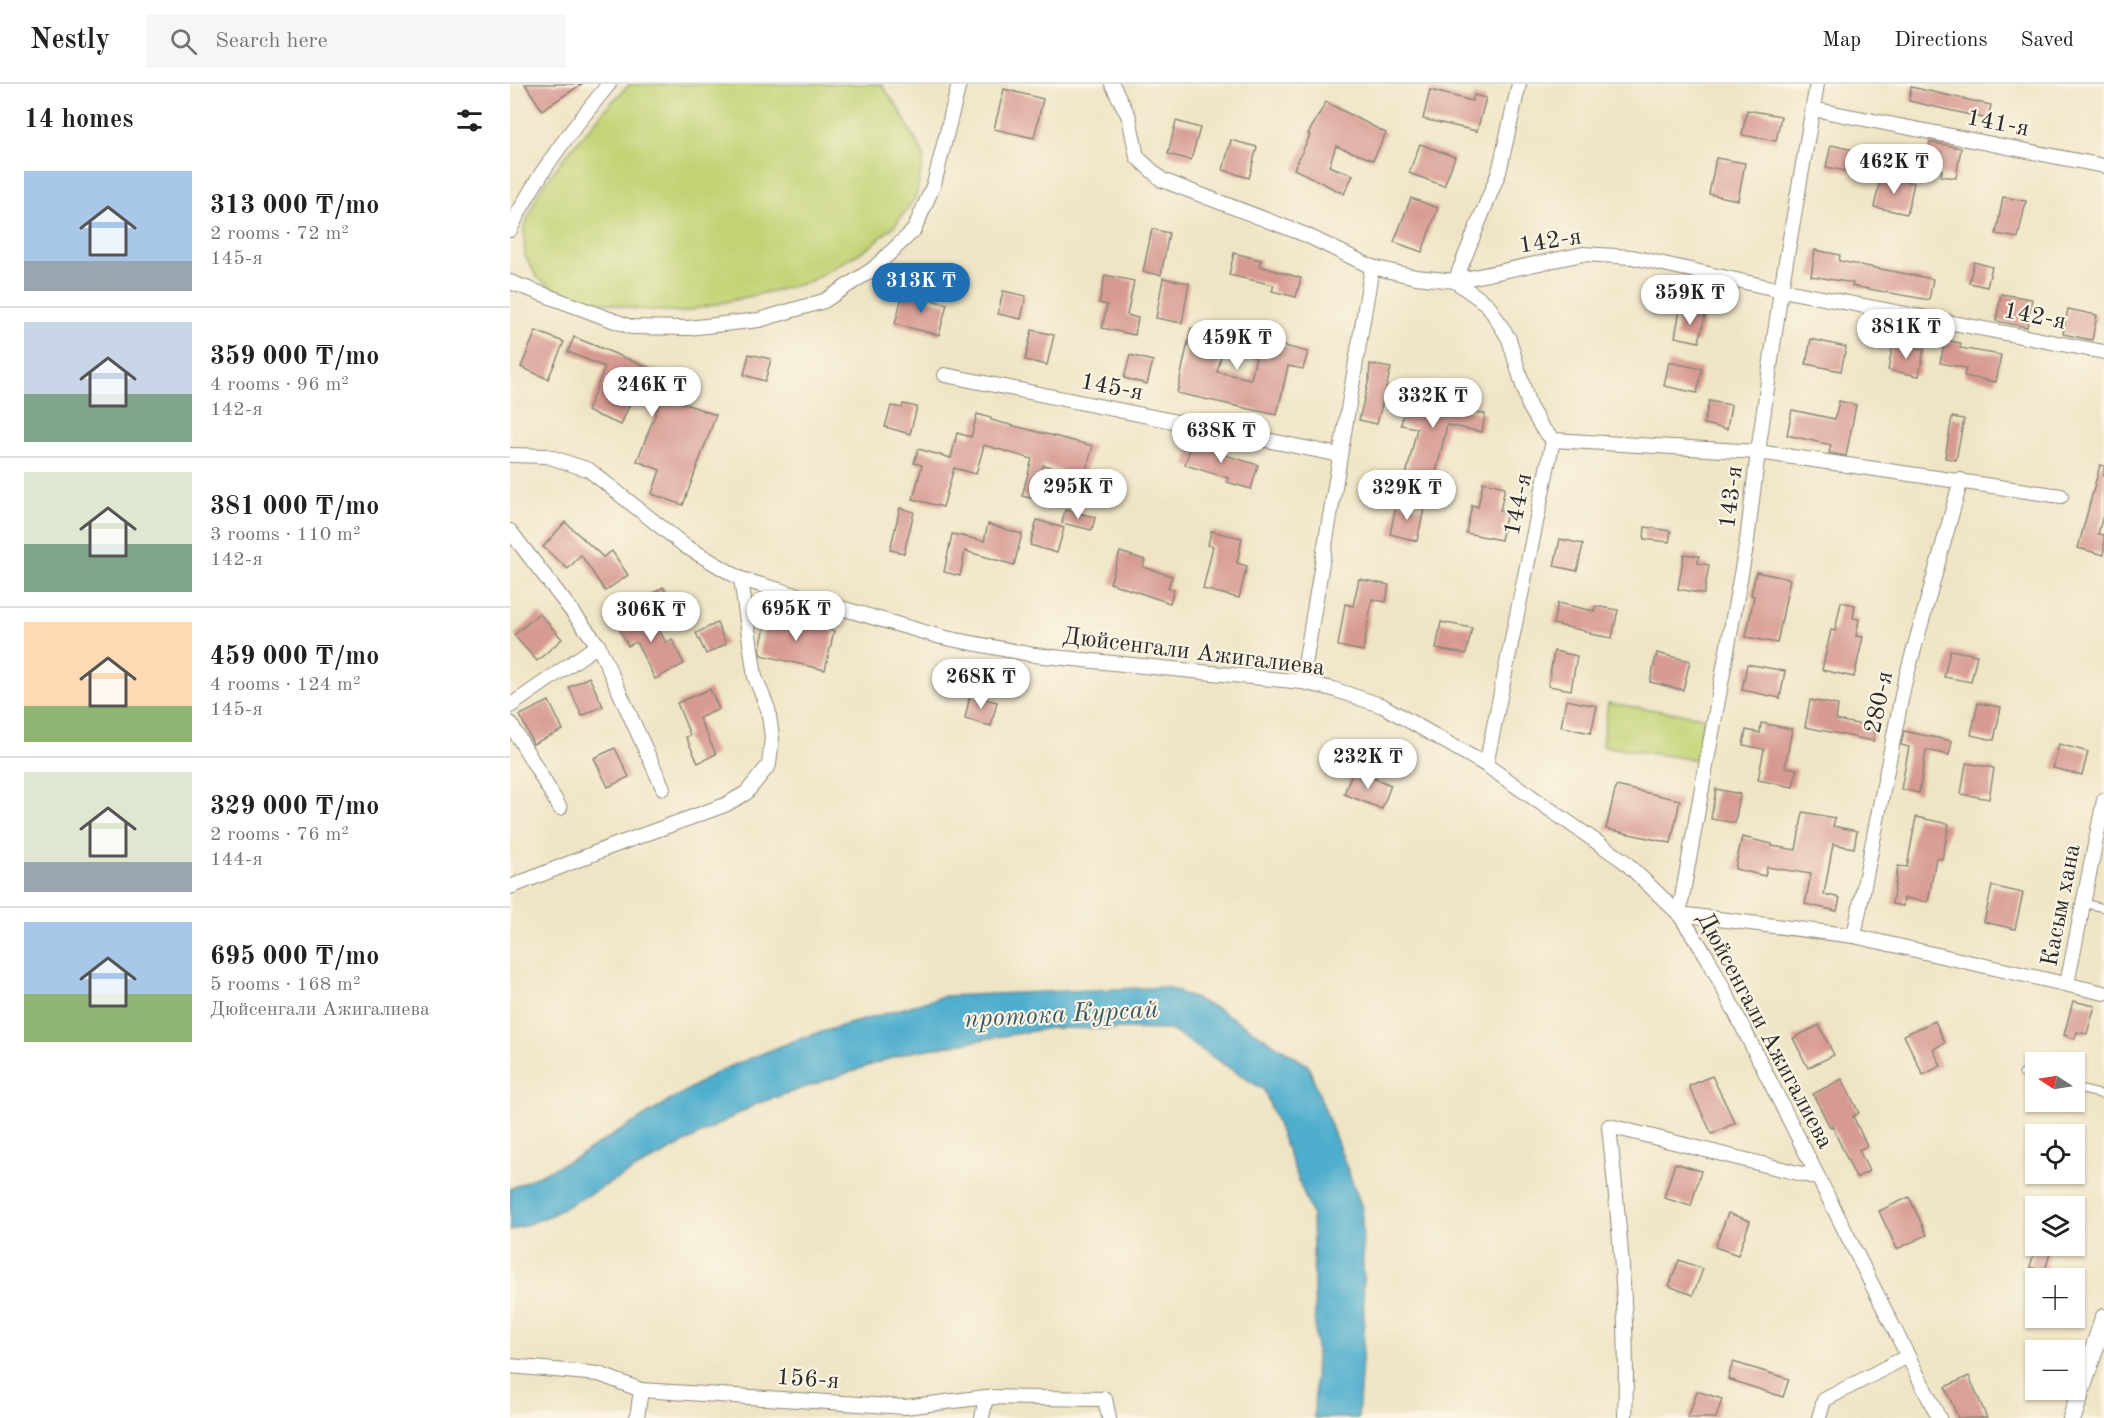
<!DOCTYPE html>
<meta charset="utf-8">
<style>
:root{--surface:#fff;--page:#f6f6f6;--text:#202124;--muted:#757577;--line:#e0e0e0;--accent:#1f6fb2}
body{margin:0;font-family:"Old Standard TT",serif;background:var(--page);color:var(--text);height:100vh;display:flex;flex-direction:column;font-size:22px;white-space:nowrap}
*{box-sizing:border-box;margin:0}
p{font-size:20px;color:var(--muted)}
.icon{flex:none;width:33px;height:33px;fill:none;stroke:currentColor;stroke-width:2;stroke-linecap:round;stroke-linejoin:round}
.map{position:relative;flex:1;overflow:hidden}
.details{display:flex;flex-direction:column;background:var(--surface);width:510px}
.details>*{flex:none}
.needle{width:39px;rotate:282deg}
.controls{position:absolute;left:1515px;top:968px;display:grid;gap:12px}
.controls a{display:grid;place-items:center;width:60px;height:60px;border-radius:0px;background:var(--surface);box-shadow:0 2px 4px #0004;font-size:30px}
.price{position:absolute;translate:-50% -51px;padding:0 14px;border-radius:21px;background:#fff;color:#222;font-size:20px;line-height:39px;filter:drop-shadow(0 2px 3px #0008)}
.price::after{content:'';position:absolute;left:50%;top:36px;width:18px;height:14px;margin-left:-9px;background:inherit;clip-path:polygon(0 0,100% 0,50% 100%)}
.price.active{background:var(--accent);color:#fff}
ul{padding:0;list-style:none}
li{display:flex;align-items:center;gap:18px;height:150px;padding:0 24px}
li+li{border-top:2px solid var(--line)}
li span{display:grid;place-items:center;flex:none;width:168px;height:120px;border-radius:0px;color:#555}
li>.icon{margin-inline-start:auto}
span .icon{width:72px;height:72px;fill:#fffc;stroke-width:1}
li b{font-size:26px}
h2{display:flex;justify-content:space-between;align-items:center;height:72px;padding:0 24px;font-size:26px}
header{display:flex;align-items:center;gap:36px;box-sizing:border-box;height:84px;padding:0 30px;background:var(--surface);border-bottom:2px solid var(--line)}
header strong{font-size:28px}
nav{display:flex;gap:33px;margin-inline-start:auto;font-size:21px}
.search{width:420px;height:54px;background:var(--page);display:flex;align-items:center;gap:15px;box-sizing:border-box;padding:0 21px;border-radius:0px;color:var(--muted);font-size:22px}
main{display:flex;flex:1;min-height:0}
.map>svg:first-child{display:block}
.green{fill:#c2d375;stroke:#767f50;stroke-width:1.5}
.water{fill:#50aece;stroke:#3e6c7c;stroke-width:1.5}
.building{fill:#d79a92;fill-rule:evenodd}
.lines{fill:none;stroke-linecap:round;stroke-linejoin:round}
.service-casing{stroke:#8d8878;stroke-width:9}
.minor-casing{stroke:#8d8878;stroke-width:16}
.tertiary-casing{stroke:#8d8878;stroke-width:20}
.service{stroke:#fff;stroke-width:7}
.minor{stroke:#fff;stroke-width:14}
.tertiary{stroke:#fff;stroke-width:18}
.labels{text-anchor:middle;stroke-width:4.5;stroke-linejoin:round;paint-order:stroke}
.street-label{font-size:24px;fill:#2b2b2b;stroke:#fcf5e5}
.water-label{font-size:26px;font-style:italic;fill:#385964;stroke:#fcf5e5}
</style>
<header>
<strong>Nestly</strong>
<div class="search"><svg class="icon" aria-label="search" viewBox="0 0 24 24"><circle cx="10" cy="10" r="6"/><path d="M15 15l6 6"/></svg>Search here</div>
<nav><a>Map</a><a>Directions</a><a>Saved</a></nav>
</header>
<main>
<section class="details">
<h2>14 homes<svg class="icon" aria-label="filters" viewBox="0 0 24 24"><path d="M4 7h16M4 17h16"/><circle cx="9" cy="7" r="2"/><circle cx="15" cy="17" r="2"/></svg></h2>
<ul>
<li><span style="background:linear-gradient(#a9c7e8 75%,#9aa5b1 0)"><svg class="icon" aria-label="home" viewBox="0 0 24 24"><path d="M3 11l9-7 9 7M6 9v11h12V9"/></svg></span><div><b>313 000 ₸/mo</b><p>2 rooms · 72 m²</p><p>145-я</p></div></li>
<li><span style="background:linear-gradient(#c9d6e8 60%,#7fa58c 0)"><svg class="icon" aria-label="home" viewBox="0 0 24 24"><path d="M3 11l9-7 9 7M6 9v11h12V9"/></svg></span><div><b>359 000 ₸/mo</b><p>4 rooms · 96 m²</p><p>142-я</p></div></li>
<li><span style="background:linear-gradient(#dfe7d0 60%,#7fa58c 0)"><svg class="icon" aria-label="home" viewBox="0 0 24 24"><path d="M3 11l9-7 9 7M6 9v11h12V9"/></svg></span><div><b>381 000 ₸/mo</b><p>3 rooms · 110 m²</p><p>142-я</p></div></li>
<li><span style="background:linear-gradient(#ffd9b3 70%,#8fb573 0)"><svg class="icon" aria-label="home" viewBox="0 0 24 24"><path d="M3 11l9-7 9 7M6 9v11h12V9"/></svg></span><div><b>459 000 ₸/mo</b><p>4 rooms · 124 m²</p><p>145-я</p></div></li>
<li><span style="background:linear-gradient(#dfe7d0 75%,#9aa5b1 0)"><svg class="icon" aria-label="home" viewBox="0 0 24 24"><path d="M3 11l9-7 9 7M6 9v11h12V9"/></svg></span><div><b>329 000 ₸/mo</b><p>2 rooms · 76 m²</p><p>144-я</p></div></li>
<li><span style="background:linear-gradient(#a9c7e8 60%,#8fb573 0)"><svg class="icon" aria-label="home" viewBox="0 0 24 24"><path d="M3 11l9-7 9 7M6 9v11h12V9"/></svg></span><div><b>695 000 ₸/mo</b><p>5 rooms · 168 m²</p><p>Дюйсенгали Ажигалиева</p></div></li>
</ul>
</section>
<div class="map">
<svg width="1594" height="1334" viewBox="0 0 1594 1334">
<rect width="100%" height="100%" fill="#fcf5e5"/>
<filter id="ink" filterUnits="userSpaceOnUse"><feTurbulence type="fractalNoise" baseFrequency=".0167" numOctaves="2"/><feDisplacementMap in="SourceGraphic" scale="12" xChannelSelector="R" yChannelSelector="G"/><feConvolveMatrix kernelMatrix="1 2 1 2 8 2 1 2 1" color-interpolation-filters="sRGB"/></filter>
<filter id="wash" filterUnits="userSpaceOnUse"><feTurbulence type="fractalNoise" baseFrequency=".008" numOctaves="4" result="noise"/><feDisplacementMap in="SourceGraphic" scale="24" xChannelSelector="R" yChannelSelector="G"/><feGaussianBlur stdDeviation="1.35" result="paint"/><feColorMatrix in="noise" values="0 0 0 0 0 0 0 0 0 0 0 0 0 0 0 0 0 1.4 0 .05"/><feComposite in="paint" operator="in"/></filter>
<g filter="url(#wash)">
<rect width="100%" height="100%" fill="#efe5c6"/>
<g class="green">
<path d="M120,0H371L389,25L414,72L406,113L386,140L360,163L297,199L173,228L126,225L49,209L27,193L15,172L14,144L28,109L52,76L100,20Z"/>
<path d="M1098,619L1194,633L1187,676L1092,662Z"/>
</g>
<path class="water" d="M657,903L708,925L798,981L852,1124L854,1247L848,1334H804L806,1269L802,1131L754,1006L661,946L540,944L396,969L246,1020L39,1132L0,1147V1105L67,1073L209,987L291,954L435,912Z"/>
<g id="blocks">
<g class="building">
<path d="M15,0H72L32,26Z"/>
<path d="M1401,3L1481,21L1478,35L1399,17Z"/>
<path d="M494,5L533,15L524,54L484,45Z"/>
<path d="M920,6L962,17L964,11L976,14L967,47L913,35Z"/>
<path d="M816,18L876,49L863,76L826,62L819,82L843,91L834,110L784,85L800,51L798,50Z"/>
<path d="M1237,26L1271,32L1266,57L1232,51Z"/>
<path d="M666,37L690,44L681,76L658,70Z"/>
<path d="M721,56L747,63L739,94L713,86Z"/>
<path d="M1420,58L1451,64L1446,94L1431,92L1432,86L1415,83Z"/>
<path d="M910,60L945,73L934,102L899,89Z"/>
<path d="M1321,61L1344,66L1340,88L1316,83Z"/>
<path d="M1206,74L1235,79L1228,116L1199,110Z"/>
<path d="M1376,93L1404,99L1397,130L1364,123L1370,97L1375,98Z"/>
<path d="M1493,113L1516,117L1508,154L1486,150Z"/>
<path d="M901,114L928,124L912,168L884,158Z"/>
<path d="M642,145L659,149L651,191L633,188Z"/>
<path d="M1305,166L1330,171L1329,177L1423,195L1419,216L1342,202L1343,199L1301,192Z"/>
<path d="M724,169L751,176L749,182L791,194L786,213L762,207L764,201L719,191Z"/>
<path d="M1464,178L1482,183L1477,203L1459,199Z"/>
<path d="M595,191L624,197L617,231L628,234L625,251L592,244L597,221L589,219Z"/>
<path d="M653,194L679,199L672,239L646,234Z"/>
<path d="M493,207L516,212L511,235L488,230Z"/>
<path d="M393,209L437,220L429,251L385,240Z"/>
<path d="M1491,210L1522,215L1517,243L1486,237Z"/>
<path d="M1558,225L1587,231L1582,256L1553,250Z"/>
<path d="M1170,226L1195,231L1189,258L1165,253Z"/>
<path d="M681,244L730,257L731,251L798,268L793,285L778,282L767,331L667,309ZM713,265L746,273L741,295L707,288Z"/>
<path d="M522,246L544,251L537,281L515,276Z"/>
<path d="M26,247L54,258L38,295L11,283Z"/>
<path d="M64,253L174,298L167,317L206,331L173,421L142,410L150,386L127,377L154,308L129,298L111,341L77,327L95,283L58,268Z"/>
<path d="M1301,255L1336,263L1331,287L1296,280Z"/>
<path d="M1435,256L1451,259L1450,264L1491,271L1486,298L1454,292L1456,284L1430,279Z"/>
<path d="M1383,259L1414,265L1409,292L1378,286Z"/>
<path d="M239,270L261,275L255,297L234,291Z"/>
<path d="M620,271L643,277L637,300L614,294Z"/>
<path d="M1159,278L1192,285L1187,309L1154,302Z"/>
<path d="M860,280L881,284L867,340L849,336L859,295Z"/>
<path d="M898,304L938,311L936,322L975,330L972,348L937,341L924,398L896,392L907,344L891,341Z"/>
<path d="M1199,317L1221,321L1217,345L1194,340Z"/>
<path d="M1329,317L1346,321L1336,372L1319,369L1321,361L1277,351L1282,326L1325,335Z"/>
<path d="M393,320L407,323L400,350L375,343L381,322L392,324Z"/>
<path d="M467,330L481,334V336L583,362L574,393L533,381L525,415L512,412L522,375L474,361L466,390L444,384L433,423L403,415L412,381L404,379L408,365L441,374L447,349L461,353Z"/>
<path d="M1442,333L1454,335L1446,376L1435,374Z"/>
<path d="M683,354L710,363L708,369L748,381L741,405L717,398L718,394L675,381Z"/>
<path d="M1590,381L1594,382V428L1588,450L1594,451V471L1568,464Z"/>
<path d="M973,398L995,403L990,427L997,428L991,456L956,449L962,421L968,423Z"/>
<path d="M887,418L914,425L907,457L880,450Z"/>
<path d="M390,424L404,428L394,469L380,466Z"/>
<path d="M555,426L585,433L582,446L552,439Z"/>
<path d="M527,436L554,444L547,469L520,461Z"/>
<path d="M55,438L93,473L102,467L118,491L95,507L71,471L58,485L33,463Z"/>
<path d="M478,440L512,450L504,481L455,467L450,492L434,488L442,450L474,457Z"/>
<path d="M1135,443L1161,447L1159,458L1134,455Z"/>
<path d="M701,447L732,454L727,479L737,482L729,514L693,505L703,462L698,461Z"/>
<path d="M1050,455L1073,460L1067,487L1044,482Z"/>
<path d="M610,468L635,476L633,483L662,492L658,504L664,505L660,519L600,499Z"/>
<path d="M1174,470L1189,472L1188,479L1199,481L1194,510L1168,505Z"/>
<path d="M1246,488L1280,495L1267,559L1236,553L1244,512L1241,511Z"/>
<path d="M849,495L879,501L876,518L862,515L853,567L828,562L835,520L843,522Z"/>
<path d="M153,503L160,514L144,524L137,513Z"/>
<path d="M1331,518L1345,521L1343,534L1349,535L1346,552L1353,553L1344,593L1312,586L1321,546L1325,547Z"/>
<path d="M1048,519L1084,527L1085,522L1108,526L1102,554L1080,550V548L1043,540Z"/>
<path d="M138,524L156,559L162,555L174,580L145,595L126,558L118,562L107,540Z"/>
<path d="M29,529L52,555L27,577L4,551Z"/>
<path d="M258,530L324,547L315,586L251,571L250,564Z"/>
<path d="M931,538L962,544L956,570L926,565Z"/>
<path d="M207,539L216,560L196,570L186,549Z"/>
<path d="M1440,566L1467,571L1461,598L1434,593Z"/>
<path d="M1044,567L1067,572L1061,606L1038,602Z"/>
<path d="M1147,569L1180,577L1173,606L1140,598Z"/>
<path d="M1237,580L1275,587L1270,614L1232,606Z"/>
<path d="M79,593L93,622L72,632L59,603Z"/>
<path d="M200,605L209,625L189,634L206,670L188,679L176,653L180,651L167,619Z"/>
<path d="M460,611L487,618L481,642L455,635Z"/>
<path d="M1056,616L1087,622L1081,649L1051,643Z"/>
<path d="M1300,616L1328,621L1326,636L1365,643L1363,657L1295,643Z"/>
<path d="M39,617L53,646L23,660L10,631Z"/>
<path d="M1468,619L1491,623L1484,656L1461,651Z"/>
<path d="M1251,639L1282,645L1275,683L1287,685L1283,703L1248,696L1254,665L1233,661L1236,646L1250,649Z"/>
<path d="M1394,647L1442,657L1439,671L1416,666L1409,709L1391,705L1399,663L1391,661Z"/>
<path d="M1549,660L1578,668L1572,691L1543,684Z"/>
<path d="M105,664L119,693L98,703L84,674Z"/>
<path d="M1456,679L1484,684L1479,715L1451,710Z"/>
<path d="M843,686L881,701L872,725L834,710Z"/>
<path d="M1106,702L1170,716L1161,759L1096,745Z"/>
<path d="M1206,705L1230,710L1225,739L1201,735Z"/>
<path d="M1293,728L1325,734L1323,742L1347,747L1344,764L1323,760L1314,810L1330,814L1327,827L1295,820L1301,790L1257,783L1255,792L1225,785L1232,753L1262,760V762L1286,766Z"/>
<path d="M1406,733L1439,740L1432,775L1426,774L1418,818L1394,814L1393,822L1382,820L1388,782L1397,783Z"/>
<path d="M1482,802L1513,809L1505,845L1474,838Z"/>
<path d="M1563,917L1585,922L1577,950L1567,948L1565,955L1554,951Z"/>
<path d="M1425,937L1435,959L1423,965L1431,982L1413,991L1394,951Z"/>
<path d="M1309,941L1324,971L1298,984L1283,954Z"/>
<path d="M1202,992L1225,1039L1202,1050L1179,1002Z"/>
<path d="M1332,995L1349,1029L1343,1032L1357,1062L1349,1066L1359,1087L1346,1094L1322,1042L1320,1043L1303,1010Z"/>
<path d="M1165,1079L1191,1087L1181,1122L1154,1114Z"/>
<path d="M1399,1113L1417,1151L1387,1165L1369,1127Z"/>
<path d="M1218,1129L1240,1137L1228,1171L1205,1163Z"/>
<path d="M1526,1161H1542L1535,1187L1520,1183Z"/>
<path d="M1169,1176L1193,1185L1183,1211L1159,1202Z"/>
<path d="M1223,1278L1279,1295L1273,1313L1218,1295Z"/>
<path d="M1459,1292L1477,1334H1448L1435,1303Z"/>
<path d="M1187,1307L1212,1315L1206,1334H1178Z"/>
</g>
</g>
</g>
<g filter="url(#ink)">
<use href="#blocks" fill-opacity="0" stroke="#8d8878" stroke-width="1.5"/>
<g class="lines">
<defs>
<g id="service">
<path d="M1573,819L1594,824"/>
<path d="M1513,990L1526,993"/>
<path d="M1564,1004L1594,1011"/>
</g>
<g id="minor">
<path d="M602,0L619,33L627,73L652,96L796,151L862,183L906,193L945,197L1073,170L1122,173L1271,206L1594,268"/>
<path d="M1307,0L1271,206L1248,368L1237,457L1169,830L1344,852L1594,909"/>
<path d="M1303,25L1594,82"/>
<path d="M0,146C25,92 62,45 99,0"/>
<path d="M0,198L121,243L178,244L249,236L314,217L363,185L404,146L424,100L449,0"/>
<path d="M435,291L830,371"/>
<path d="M1043,356L1248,368L1551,412"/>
<path d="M0,371L37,372L79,386L175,462L231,495L431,553L524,571L792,598L823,605L873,622L976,681L1114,777L1169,830L1198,874L1429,1334"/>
<path d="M0,447L88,561L153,704"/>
<path d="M792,598L862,183"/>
<path d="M0,622L88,561"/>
<path d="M0,639L50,724"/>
<path d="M976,681L1043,356L1032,344L1019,322L999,255L978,221L945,197L989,88L1009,0"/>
<path d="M0,803L100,763L215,721L236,709L259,681L262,653L258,625L245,593L231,495"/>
<path d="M1344,852L1394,601L1451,396"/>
<path d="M1557,900L1594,716"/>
<path d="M0,1282L89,1290L131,1306L395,1323L476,1313L595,1315L599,1334"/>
<path d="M127,1334L131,1306"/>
<path d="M472,1334L476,1313"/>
<path d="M1115,1334C1119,1236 1109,1139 1099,1042L1308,1094"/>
<path d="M1309,1334L1314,1316L1398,1272"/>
</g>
<path id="tertiary" d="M1562,1334L1594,1234"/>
</defs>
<use href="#service" class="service-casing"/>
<use href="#minor" class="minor-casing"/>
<use href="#tertiary" class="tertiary-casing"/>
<use href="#service" class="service"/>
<use href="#minor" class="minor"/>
<use href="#tertiary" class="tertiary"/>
</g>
</g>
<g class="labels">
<g class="street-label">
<text transform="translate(1488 38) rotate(11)" y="8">141-я</text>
<text transform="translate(1040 156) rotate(-9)" y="8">142-я</text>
<text transform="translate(1525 231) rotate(11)" y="8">142-я</text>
<text transform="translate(602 302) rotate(11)" y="8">145-я</text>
<text transform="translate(1220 413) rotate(-83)" y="8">143-я</text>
<text transform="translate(1007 420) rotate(-78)" y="8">144-я</text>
<text transform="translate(684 567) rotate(7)" y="8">Дюйсенгали Ажигалиева</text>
<text transform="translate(1368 618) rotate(-78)" y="8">280-я</text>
<text transform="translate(1550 821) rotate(-79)" y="8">Касым хана</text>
<text transform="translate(1256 946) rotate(62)" y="8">Дюйсенгали Ажигалиева</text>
<text transform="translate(298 1294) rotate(4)" y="8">156-я</text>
</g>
<g class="water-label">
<text transform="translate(551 929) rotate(-3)" y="9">протока Курсай</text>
</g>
</g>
</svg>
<div class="controls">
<a><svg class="needle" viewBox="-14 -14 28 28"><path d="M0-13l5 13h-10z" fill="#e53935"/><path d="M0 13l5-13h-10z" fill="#757577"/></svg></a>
<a><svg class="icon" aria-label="locate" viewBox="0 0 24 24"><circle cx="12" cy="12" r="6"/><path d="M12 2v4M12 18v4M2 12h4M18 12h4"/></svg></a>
<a><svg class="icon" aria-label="layers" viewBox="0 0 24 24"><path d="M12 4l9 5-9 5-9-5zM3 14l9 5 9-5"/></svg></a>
<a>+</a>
<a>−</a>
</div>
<b class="price" style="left:1384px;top:111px">462K ₸</b>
<b class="price active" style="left:411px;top:230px">313K ₸</b>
<b class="price" style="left:1180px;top:242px">359K ₸</b>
<b class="price" style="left:1396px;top:276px">381K ₸</b>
<b class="price" style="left:727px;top:287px">459K ₸</b>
<b class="price" style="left:142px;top:334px">246K ₸</b>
<b class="price" style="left:923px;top:345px">332K ₸</b>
<b class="price" style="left:711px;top:380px">638K ₸</b>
<b class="price" style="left:568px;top:436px">295K ₸</b>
<b class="price" style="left:897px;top:437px">329K ₸</b>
<b class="price" style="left:286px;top:558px">695K ₸</b>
<b class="price" style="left:141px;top:559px">306K ₸</b>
<b class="price" style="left:471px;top:626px">268K ₸</b>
<b class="price" style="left:858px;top:706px">232K ₸</b>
</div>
</main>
